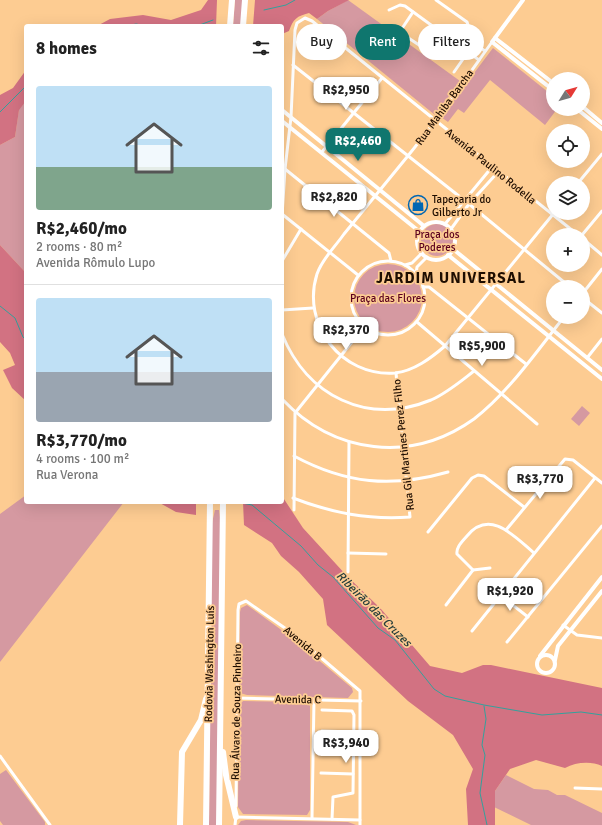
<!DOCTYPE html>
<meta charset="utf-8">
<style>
:root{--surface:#fff;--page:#f2f2f2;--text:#222;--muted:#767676;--line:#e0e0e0;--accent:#0f766e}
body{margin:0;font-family:Signika,sans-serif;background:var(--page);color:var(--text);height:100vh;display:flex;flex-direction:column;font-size:15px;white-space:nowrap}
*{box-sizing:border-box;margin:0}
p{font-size:13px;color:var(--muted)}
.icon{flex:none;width:22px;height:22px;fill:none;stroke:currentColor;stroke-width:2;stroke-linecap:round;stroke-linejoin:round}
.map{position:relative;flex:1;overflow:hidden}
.sheet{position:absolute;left:24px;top:24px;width:260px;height:480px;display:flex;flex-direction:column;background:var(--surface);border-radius:4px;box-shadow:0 4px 16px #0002}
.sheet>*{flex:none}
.guide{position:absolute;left:296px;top:24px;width:246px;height:36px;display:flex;gap:8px}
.needle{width:26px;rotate:53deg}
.buttons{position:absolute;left:546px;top:72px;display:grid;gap:8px}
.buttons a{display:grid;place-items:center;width:44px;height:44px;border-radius:50%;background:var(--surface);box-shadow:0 4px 16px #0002;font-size:20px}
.price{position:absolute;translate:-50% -34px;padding:0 9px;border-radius:8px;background:#fff;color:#222;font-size:13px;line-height:26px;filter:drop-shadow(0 1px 2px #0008)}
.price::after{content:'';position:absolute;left:50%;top:24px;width:12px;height:9px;margin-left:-6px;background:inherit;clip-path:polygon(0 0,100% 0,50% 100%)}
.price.current{background:var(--accent);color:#fff}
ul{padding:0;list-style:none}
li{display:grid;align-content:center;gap:8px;height:212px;padding:0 12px}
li+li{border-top:1px solid var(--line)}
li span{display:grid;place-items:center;height:124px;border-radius:4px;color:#555}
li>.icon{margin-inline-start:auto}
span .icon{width:72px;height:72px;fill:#fffc;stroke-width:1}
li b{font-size:17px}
h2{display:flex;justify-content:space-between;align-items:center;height:48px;padding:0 12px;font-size:17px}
.chip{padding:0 14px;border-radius:18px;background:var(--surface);box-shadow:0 4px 16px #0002;font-size:14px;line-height:36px}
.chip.current{background:var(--accent);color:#fff}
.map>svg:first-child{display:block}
.green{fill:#d599a1}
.forest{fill:#d27282}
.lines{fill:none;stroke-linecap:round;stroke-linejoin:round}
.stream{stroke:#33a19c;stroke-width:1}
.minor{stroke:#fff;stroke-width:3}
.tertiary{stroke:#fff;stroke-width:4}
.motorway{stroke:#fff;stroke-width:6}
.labels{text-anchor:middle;stroke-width:3.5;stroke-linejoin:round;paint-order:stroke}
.street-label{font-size:11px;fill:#1e0d00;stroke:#fdcc92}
.poi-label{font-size:11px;fill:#1e0d00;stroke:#fdcc92;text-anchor:start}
.park-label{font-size:11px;fill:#5b001f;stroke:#fdcc92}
.water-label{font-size:12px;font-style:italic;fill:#253d3b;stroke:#fdcc92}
.district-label{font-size:15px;font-weight:bold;letter-spacing:1px;fill:#1e0d00;stroke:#fdcc92}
</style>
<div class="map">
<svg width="602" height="825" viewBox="0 0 602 825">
<rect width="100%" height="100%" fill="#fdcc92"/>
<g class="green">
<path d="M235,0H243L241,26H233Z"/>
<path d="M348,0L460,81L435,115L317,19L328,11Z"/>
<path d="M493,48L553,96V109H557L545,125L490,80L464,113L458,109L448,122L441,117Z"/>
<path d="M26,101V273L0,245V145L15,137L19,109Z"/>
<circle cx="437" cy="240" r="16"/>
<circle cx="388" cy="298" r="34"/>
<path d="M582,406L590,413L579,426L571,419Z"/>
<path d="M26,495V502H124L0,662V514Z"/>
<path d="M215,510H219L221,525L217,825H209L212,523Z"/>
<path d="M247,605L291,637L352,688L353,692L348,698L247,695L240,693L239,689L240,612L241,608Z"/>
<path d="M243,701L306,702L310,706V810L307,815L243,814L238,807L239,706Z"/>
<path d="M6,770L45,822V825H3L0,821V774Z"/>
<path d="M506,775L534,789L548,790L557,795H565L602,813V825H531L494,807L495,791Z"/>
<path d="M246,820L348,822L356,825H238L241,821Z"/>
</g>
<g class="forest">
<path d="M208,0H217L216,26H97L110,19L143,15L171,20L201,10Z"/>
<path d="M255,0H349L328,11L317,19L309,13C297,16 293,19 289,31L282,34V26H253Z"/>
<path d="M26,70V101L19,110L15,137L0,145V95L13,88Z"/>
<path d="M0,245L26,273V401L12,388L3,370L15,365L10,353L0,342Z"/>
<path d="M282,496L303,528L347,576L381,609L430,666L462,673L483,665H491L602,688V766C591,761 576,762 565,768L536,760L510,769L495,791V825H468L466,789L473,769L453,735L408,701L327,625L323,599L299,572L281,556L272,543L244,525L243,502H282Z"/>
<path d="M158,502H196V515L176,512Z"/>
</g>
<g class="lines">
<g class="stream">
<path d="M264,10L286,5L295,0"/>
<path d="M127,26L136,24L146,26"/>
<path d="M197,26L213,20"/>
<path d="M0,112L26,86"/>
<path d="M0,306L15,318L23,337L26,340"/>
<path d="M237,502L252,505L301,546L318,565L333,577L378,628L395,640L434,689L445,696L484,705L542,715L581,712L602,715"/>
<path d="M484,706L486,719L482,745L485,755L480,793L487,825"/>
</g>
<g class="minor">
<path d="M436,0L467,22L468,25L462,35L485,51"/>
<path d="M389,10L400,5L405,6L479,60"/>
<path d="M413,12L401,30V33L425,49L439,31"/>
<path d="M492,42C464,81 437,120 407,157C386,183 365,208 344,234C335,247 322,259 317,274C301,324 341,377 395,373C414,371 431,358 445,346L554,213"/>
<path d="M293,65L469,204L570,287"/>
<path d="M454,72L468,52"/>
<path d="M322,152L382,78"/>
<path d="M285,169L389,253L391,261"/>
<path d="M578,183L602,154"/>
<path d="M282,214L358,275"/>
<path d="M282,216L285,169L291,117L295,30L297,23L305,18L312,21L578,235"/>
<path d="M445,224L492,167"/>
<path d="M451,229L469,204L498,172"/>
<path d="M582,235L602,211"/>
<path d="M583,239L602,255"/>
<circle cx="388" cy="298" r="37"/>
<path d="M282,261L301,229"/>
<path d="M405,265L412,263L422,253"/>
<path d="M416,274L417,267L427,257"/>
<path d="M423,287H429L526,364"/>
<path d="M583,293L602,269"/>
<path d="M583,298L602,313"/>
<path d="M282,310L313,308"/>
<path d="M417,322L537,424"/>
<path d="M282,334C307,396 367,426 431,400C447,393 461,381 474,371"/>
<path d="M587,358L602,339"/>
<path d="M282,399C334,454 411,464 474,419C508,393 537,351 564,317"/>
<path d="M294,456C346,484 392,488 448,472"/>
<path d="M293,498C332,513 368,520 410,517L396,373"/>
<path d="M294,510L295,413L364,327"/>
<path d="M506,530L565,459L573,460L602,483"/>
<path d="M428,532L472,478L478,475L484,476L524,507"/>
<path d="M348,553L386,554"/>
<path d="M490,568L473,570L457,554C456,547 462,542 467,536C490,508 515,537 534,553"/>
<path d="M348,572L349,442"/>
<path d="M501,596L528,617"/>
<path d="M446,605L473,570"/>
<path d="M563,625L577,635L602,638"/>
<path d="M472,631L595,478"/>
<path d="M507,642L602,526"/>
<path d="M236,698L361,701"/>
<path d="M322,710L352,711L354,715L353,793L333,797L332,819"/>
<path d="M322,731L354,732"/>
<path d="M321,752L353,753"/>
<path d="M0,756L50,825"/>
<path d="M321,773L353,774"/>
<path d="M575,788L602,789"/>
<path d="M236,806L238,610L239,604L246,601L292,633L360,691V825"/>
<path d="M236,817L360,820"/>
<path d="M312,818L314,700"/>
<path d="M235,825L236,816"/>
</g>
<g class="tertiary">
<path d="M523,0L492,42L553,90"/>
<path d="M495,38L553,83"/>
<path d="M583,107L602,123"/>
<path d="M577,109L602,129"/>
<path d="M282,110L424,226"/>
<path d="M282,121L420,232"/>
<circle cx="436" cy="241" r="19"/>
<path d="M453,249L602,370"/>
<path d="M448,255L602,379"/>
<circle cx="546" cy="664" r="9"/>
<path d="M540,656L602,577"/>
<path d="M555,660L558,646L602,591"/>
</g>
<g class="motorway">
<path d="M230,26L232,0"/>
<path d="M243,26L245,0"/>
<path d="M223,752L226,775L236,817"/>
<path d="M180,825L182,752L201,720L206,699"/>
<path d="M206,825L210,502"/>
<path d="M219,825L223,502"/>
</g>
</g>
<defs>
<symbol id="shop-ring" viewBox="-11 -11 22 22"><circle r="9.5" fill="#fdcc92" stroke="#0167b3" stroke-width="1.5"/><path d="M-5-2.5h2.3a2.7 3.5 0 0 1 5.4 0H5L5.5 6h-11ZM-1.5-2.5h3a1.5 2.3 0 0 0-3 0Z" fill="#0167b3"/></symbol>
</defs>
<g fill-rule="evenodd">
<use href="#shop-ring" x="407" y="194" width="22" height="22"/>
</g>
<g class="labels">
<g class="street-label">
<text transform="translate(444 107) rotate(-54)" y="4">Rua Mahiba Barcha</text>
<text transform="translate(491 166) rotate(39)" y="4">Avenida Paulino Rodella</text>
<text transform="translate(403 445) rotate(-96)" y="4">Rua Gil Martines Perez Filho</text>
<text transform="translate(303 643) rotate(40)" y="4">Avenida B</text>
<text transform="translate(209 664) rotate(-89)" y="4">Rodovia Washington Luís</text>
<text transform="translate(298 699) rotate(1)" y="4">Avenida C</text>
<text transform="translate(236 712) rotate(-89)" y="4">Rua Álvaro de Souza Pinheiro</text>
</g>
<g class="poi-label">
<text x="432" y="203">Tapeçaria do<tspan x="432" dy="13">Gilberto Jr</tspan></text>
</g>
<g class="park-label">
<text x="437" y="238">Praça dos<tspan x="437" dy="13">Poderes</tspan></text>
<text x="388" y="302">Praça das Flores</text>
</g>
<g class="water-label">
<text transform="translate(374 609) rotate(45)" y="4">Ribeirão das Cruzes</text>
</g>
<g class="district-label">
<text x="451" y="283">JARDIM UNIVERSAL</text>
</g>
</g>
</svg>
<div class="buttons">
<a><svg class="needle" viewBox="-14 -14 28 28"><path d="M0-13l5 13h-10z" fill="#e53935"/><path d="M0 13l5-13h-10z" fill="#767676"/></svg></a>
<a><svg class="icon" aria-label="locate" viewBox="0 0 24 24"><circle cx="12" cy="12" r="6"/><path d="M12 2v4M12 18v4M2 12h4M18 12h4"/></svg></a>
<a><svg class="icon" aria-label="layers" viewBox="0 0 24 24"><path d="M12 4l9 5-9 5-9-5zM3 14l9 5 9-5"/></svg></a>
<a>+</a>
<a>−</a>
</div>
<b class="price" style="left:346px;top:111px">R$2,950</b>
<b class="price current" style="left:358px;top:162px">R$2,460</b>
<b class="price" style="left:334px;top:218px">R$2,820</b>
<b class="price" style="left:346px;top:351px">R$2,370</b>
<b class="price" style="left:482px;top:367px">R$5,900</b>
<b class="price" style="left:540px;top:500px">R$3,770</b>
<b class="price" style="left:510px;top:612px">R$1,920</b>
<b class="price" style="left:346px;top:764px">R$3,940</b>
<div class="guide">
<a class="chip">Buy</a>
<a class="chip current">Rent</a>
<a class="chip">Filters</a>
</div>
<section class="sheet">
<h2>8 homes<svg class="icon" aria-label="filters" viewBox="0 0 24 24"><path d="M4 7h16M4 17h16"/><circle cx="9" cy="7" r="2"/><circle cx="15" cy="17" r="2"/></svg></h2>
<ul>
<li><span style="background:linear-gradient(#bfe0f5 65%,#7fa58c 0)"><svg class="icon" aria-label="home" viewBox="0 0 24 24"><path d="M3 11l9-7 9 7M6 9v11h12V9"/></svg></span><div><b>R$2,460/mo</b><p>2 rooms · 80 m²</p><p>Avenida Rômulo Lupo</p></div></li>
<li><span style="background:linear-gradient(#bfe0f5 60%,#9aa5b1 0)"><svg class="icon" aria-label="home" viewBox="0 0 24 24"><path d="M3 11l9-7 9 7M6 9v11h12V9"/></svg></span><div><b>R$3,770/mo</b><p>4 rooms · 100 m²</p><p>Rua Verona</p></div></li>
</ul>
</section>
</div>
